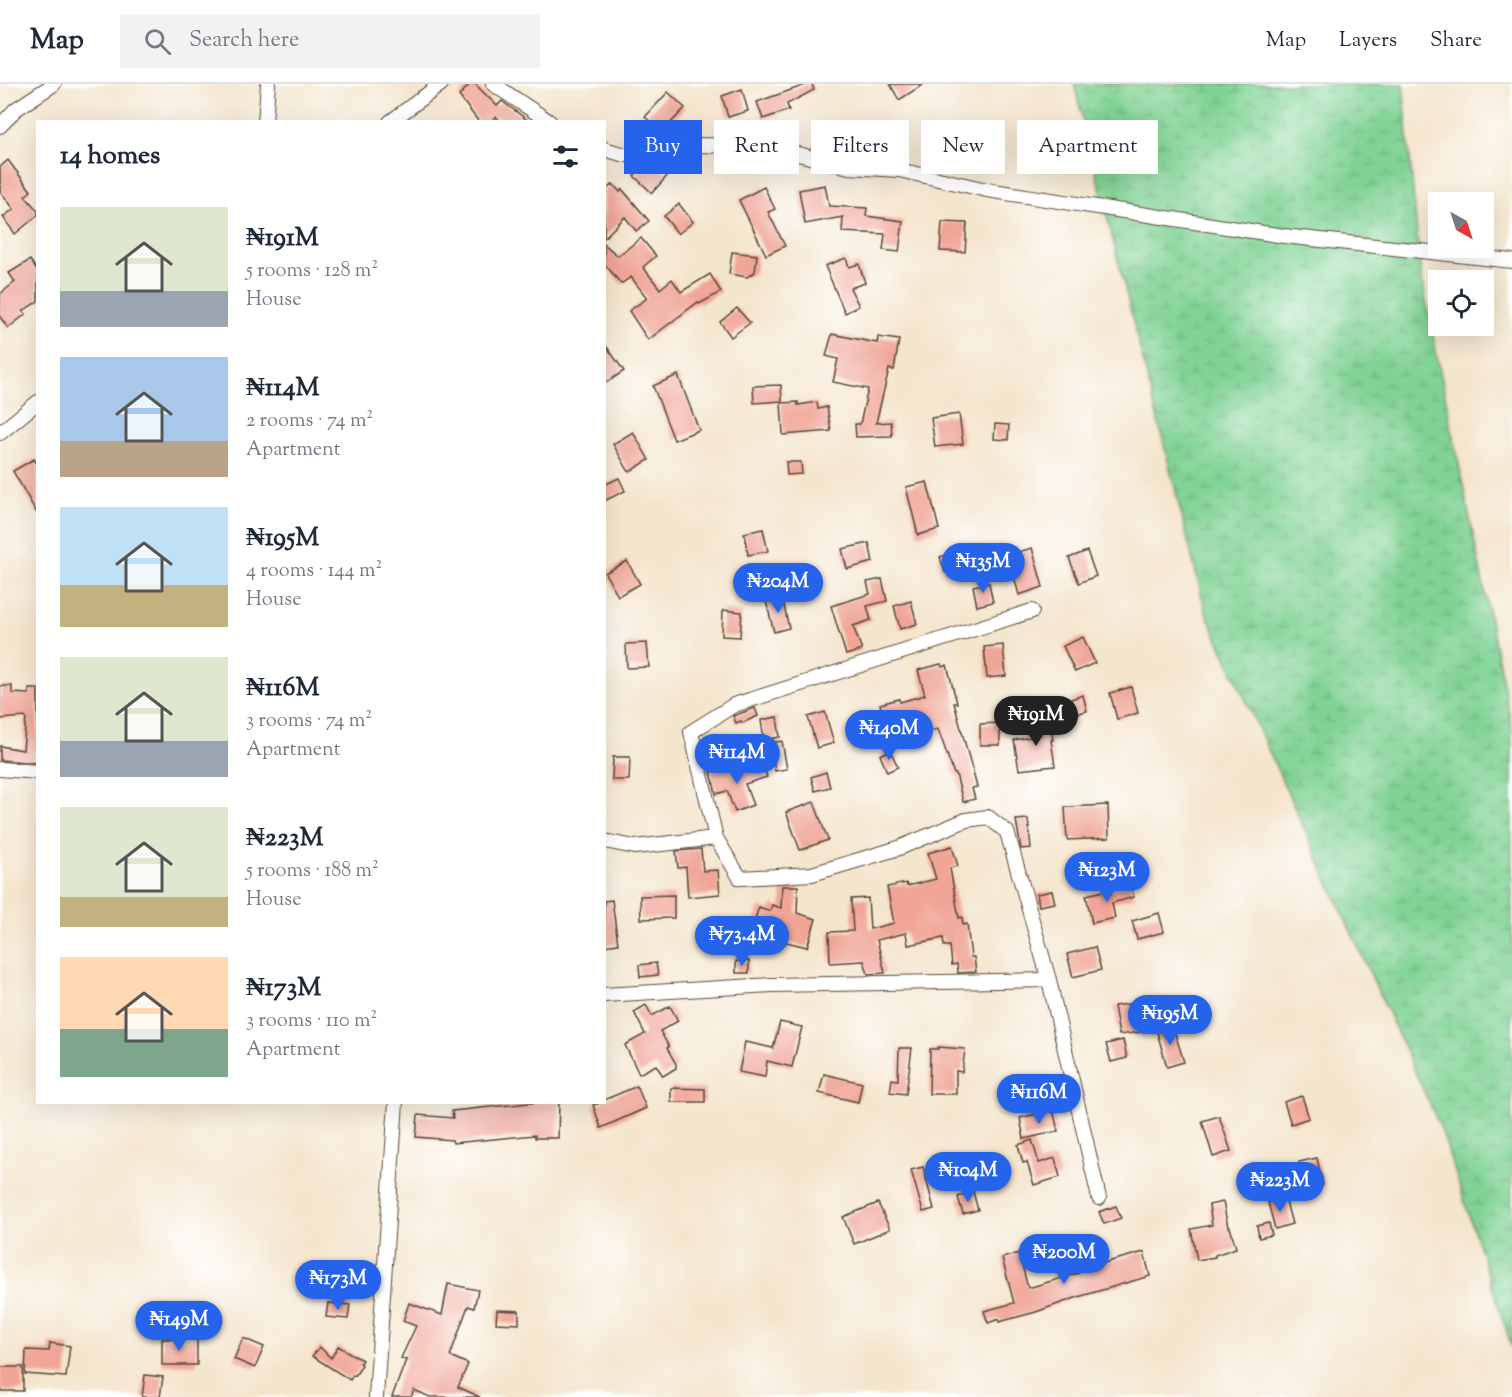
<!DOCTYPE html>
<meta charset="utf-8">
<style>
:root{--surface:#fff;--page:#f2f2f3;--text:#1f2937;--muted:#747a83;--line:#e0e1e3;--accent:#2563eb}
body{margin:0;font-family:"Sorts Mill Goudy",serif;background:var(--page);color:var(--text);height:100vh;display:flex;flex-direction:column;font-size:22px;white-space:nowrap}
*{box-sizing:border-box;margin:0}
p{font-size:20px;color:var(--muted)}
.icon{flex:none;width:33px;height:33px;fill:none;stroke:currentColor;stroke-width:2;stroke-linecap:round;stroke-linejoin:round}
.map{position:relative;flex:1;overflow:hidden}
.details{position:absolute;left:36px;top:36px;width:570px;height:984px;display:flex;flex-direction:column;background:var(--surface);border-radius:0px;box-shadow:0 6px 24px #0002}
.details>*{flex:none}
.hud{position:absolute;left:624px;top:36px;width:570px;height:54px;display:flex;gap:12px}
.needle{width:39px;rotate:141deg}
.buttons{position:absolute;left:1428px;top:108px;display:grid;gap:12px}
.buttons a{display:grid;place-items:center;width:66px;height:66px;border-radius:0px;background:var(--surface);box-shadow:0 6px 24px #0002;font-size:30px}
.price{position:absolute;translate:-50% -51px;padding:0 14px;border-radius:21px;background:var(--accent);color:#fff;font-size:20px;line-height:39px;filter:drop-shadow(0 2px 3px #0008)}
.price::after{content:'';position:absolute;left:50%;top:36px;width:18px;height:14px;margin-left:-9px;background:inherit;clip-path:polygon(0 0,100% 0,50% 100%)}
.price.selected{background:#222;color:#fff}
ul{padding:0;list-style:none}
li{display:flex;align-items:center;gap:18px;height:150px;padding:0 24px}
li span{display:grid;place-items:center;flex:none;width:168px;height:120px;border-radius:0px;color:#555}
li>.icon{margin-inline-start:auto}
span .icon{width:72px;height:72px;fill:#fffc;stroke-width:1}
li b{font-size:26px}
h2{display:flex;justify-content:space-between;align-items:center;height:72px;padding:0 24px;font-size:26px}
.pill{padding:0 21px;border-radius:0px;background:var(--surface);box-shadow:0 6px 24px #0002;font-size:21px;line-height:54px}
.pill.selected{background:var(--accent);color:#fff}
header{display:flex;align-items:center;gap:36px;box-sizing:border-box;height:84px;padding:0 30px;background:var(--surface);border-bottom:2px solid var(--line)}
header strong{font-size:28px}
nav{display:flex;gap:33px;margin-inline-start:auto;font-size:21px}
.search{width:420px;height:54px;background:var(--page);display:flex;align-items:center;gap:15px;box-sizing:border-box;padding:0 21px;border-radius:0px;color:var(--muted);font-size:22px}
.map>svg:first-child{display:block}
.wetland{fill:url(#wetland-marsh);stroke:#5e7e59;stroke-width:1.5}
.building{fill:#f0a596}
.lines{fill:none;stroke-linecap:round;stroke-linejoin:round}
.street-casing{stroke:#574638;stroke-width:16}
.street{stroke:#fff;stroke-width:14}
</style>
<header>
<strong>Map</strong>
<div class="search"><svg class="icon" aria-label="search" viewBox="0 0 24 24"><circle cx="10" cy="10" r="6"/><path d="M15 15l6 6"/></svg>Search here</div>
<nav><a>Map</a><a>Layers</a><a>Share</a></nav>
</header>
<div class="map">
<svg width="1512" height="1313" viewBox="0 0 1512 1313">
<defs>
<pattern id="wetland-marsh" width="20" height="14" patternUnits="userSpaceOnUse" patternTransform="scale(1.5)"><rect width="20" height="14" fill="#80d394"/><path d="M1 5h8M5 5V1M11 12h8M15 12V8" fill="none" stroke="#70b57f"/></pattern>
</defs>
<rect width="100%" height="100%" fill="#fff"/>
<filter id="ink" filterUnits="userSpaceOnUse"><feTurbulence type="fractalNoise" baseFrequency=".0167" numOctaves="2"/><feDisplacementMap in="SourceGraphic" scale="12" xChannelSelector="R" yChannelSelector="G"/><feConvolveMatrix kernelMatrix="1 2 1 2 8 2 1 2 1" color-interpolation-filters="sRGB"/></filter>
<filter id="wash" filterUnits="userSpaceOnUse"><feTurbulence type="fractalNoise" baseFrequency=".008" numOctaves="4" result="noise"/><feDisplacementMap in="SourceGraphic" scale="24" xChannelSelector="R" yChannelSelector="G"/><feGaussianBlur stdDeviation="1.35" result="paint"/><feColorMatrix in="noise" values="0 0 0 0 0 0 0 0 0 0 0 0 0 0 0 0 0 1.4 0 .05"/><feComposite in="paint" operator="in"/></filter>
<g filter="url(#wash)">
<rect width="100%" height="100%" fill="#f4e5cd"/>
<path class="wetland" d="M1074,0H1403L1421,192L1512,644V1264L1441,1045L1206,529Z"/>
<g id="blocks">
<g class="building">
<path d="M470,0H475L497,22L502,17L530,38H501L496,33L490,38H479L459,12Z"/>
<path d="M808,0H812L814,6L787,20L789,26L763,35L757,18Z"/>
<path d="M890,0H924L899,16Z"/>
<path d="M742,5L748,27L728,33L722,12Z"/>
<path d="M668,8L685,24L662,48L645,33Z"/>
<path d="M8,76L31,107L25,112L38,127V131L15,150L3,133L14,125L0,107V83Z"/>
<path d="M648,76H651L668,91L652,109L634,92Z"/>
<path d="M613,100L620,108L622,105L649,137L636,147L625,133L604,154V107Z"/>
<path d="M825,101L829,122L867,124L866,132L903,137L899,168L883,166L885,150L842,148L843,133L805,140L799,106Z"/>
<path d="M764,103L775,125L768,128L785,162L766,171L739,116Z"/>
<path d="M679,120L693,138L678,150L664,132Z"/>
<path d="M942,138L967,139L965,168L940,167Z"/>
<path d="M641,154L656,172L643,183L660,205L672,195L681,208L710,190L721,208L699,220L698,218L648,256L629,227L647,214L631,193L621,200L604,179V160L618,172Z"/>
<path d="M732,168L757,171L755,188L747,193L729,190Z"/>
<path d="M846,174L849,183L859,180L865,199L850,204L859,222L845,229L825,182Z"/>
<path d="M30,176L38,188V217L23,227L26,230L8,244L0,233V210L15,198L9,189Z"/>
<path d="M737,224L750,239L731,253L720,238Z"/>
<path d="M832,250L877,259L878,253L899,256L894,286L889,285L876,339L891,338L892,352L856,353L855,340H860L868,305L833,298L838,275L826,272Z"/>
<path d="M604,259L624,287L604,300Z"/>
<path d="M678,291L699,346L674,356L653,302Z"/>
<path d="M781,301L782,317L754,319L753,302Z"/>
<path d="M798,318V321L817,318L818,325L827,323L831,347L783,351L781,319Z"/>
<path d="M959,330L963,360L935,363L931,334Z"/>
<path d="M995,340L1009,341L1008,356L994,355Z"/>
<path d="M633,348L649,376L629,388L613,360Z"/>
<path d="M34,375L38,381V431L13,387Z"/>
<path d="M786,378H801L802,390L787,391Z"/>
<path d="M619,394L625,407L604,417V401Z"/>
<path d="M927,398L939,445L918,451L906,403Z"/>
<path d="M763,445L768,467L748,471L744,449Z"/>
<path d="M869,459L873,478L847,485L842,465Z"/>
<path d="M1032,464L1043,503L1019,511L1008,471Z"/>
<path d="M1087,467L1096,492L1079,499L1069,474Z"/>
<path d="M956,468L959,483L945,488L940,473Z"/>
<path d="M627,477L640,500L618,512L605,489Z"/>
<path d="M882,495L887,517L867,522L871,536L853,542L862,566L846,571L831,522L870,510L867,498Z"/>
<path d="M989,499L993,518L977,522L973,502Z"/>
<path d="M782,513L789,544L774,548L766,517Z"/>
<path d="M911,517L917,540L900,545L894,522Z"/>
<path d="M723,526L742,528L740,553L722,552Z"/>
<path d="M1083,553L1095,579L1075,588L1063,562Z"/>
<path d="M647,559L649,583L627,584L626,560Z"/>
<path d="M1003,561L1006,592L987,594L984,563Z"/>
<path d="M941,580L942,583L947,581L957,619H954L977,703L972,704L975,715L963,718L956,690H954L938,645L910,651L908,644L887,650L880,620L899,615L900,618L925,611L918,586Z"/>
<path d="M0,602H12V609L29,610V605H38V679L0,676V662L23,666L26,633L0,635Z"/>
<path d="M1131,603L1138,629L1117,635L1110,609Z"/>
<path d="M1083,611L1087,627L1075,630L1071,615Z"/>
<path d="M755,624L758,632L742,639L741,637L736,639L733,632Z"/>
<path d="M825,628L834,659L817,664L808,633Z"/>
<path d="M777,633L780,653L764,656L761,636Z"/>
<path d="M1049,633L1053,656H1051L1055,682L1019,686L1014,656L1036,652L1033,636Z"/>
<path d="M1000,639V661H980V640Z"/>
<path d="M782,657L787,685L775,687L770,659Z"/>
<path d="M887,668H891L898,683L887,688L880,671Z"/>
<path d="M613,673H630L629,696H612Z"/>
<path d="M763,682L767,693L745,700L753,721L735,728L727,707L716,710L711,688L730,683L732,691Z"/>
<path d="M826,688L830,703L815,707L811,693Z"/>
<path d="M814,718L828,756L800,766L786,728Z"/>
<path d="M1108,721L1109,754L1067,756L1065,723Z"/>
<path d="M1028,735L1031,764L1021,765L1016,736Z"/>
<path d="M952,762L958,782L950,784L959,834L962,833L963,841L967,840L971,873H974L976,888L958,889L957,880L952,881L950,862H944L943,854L908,861L906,849L877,856L885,889L868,890L864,877L830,879L829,848L853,847L851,815L868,814L870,845L894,839L887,803L906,799L907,802L936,795L928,769Z"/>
<path d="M701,765L703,787L718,786L720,810L688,813L686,783L678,784L676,767Z"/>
<path d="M1130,801L1134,813L1112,819L1115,834L1092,839L1086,811Z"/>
<path d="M782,802H798L797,829L816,835L807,863L782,857L783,854L763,848L766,839L755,835L759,823L770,827L772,821L781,824Z"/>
<path d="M1052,807L1055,819L1039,822L1037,810Z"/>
<path d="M674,811V834L641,835L640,812Z"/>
<path d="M612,816L618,860L604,862V817Z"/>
<path d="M1159,829L1164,848L1137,855L1132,837Z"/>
<path d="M1095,863L1101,886L1073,893L1067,870Z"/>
<rect x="736" y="877" width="13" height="12"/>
<path d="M656,879L658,891L640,893L639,881Z"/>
<path d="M1143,918L1148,947L1119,951L1114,922Z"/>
<path d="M646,921L652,932L670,922L678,937L660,947L669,963L667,964L676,980V984L663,992L656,981L639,990L625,961L645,950L634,928Z"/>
<path d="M780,938L802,943L792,983L767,977L765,993L739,988L745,958L773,964Z"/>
<path d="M1172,940L1184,978L1167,983L1156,945Z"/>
<path d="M1123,956L1127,974L1111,978L1106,960Z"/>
<path d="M938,963L965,965L962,988L956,987V1010H929L930,965H938Z"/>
<path d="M899,964H912L906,1010L890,1008L892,995L898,996Z"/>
<path d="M824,990L862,999L858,1018L819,1009Z"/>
<path d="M637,1002L646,1024L601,1044L593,1021L604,1018V1016Z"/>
<path d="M671,1004L705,1005V1018H671Z"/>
<path d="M1302,1012L1309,1034L1291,1040L1284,1018Z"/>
<path d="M539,1018H559L558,1054H535V1051L453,1059L452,1056L416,1053L418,1031L453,1034L452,1027Z"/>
<path d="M1053,1026L1058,1047L1024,1055L1020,1034Z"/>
<path d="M1219,1032L1231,1067L1213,1073L1202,1037Z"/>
<path d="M1032,1056L1039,1079L1055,1074L1060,1093L1034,1101L1027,1078L1023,1079L1018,1061Z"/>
<path d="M1317,1074L1323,1101L1306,1105L1299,1078Z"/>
<path d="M923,1083L934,1125L923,1128L911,1086Z"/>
<path d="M973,1108L978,1126L963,1130L958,1113Z"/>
<path d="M1285,1114L1292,1140L1275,1145L1268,1118Z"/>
<path d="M1223,1118L1228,1143H1230L1236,1164L1215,1171V1173L1197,1176L1191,1145L1212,1141L1209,1121Z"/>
<path d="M878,1119L890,1145L854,1160L843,1133Z"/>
<path d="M1116,1122L1121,1134L1104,1140L1099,1128Z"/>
<path d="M1269,1139L1272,1151L1259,1154L1257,1142Z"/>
<path d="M1144,1168L1150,1192L1078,1213L1036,1228L999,1238V1235L988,1239L984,1227L1014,1219L1002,1174L1019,1169L1028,1204L1079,1189V1186L1089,1183Z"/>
<path d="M448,1200L478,1206L474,1224L468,1222L450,1272L468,1280L458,1303L480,1313H430L414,1306L411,1313H392L406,1276L401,1274L416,1242L403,1237L409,1219L442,1231Z"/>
<path d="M328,1219L350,1221L348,1235L326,1233Z"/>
<path d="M497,1226L519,1227V1240L496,1239Z"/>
<path d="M243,1254L264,1263L255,1284L234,1275Z"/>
<rect x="162" y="1255" width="35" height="26"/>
<path d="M50,1259L70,1262L66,1293L25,1290L26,1266L49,1267Z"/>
<path d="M338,1262L362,1276L360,1279L362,1281L355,1292L353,1291L350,1296L312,1272L320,1263L331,1274Z"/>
<rect x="0" y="1283" width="23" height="24"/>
<path d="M145,1291L163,1293L160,1313H142Z"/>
</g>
</g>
</g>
<g filter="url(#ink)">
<use href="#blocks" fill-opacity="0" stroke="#574638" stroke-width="1.5"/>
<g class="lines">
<defs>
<g id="street">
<path d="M493,0L550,38"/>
<path d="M265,38L268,0"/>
<path d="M390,38L441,0"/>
<path d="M0,42L16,25L54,0"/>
<path d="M604,65L625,71L685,61L767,62L849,83L899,86L987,106L1284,152L1512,177"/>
<path d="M0,349L38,318"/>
<path d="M1032,527L734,621L691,648L716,754L740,794L812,790L899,764L966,736L988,733L1007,748L1049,896L1099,1114"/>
<path d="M0,685L38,688"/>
<path d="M604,757L635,763L716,754"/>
<path d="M604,911L772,901L1049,896"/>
<path d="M376,1313L396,1018"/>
</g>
</defs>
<use href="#street" class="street-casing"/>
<use href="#street" class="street"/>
</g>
</g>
</svg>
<div class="buttons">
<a><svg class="needle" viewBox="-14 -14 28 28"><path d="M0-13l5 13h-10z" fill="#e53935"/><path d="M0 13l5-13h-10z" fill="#747a83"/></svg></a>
<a><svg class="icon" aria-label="locate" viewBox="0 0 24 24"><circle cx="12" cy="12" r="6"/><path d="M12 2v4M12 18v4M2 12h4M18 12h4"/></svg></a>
</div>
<b class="price" style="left:983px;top:510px">₦135M</b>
<b class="price" style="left:778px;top:530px">₦204M</b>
<b class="price selected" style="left:1036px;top:663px">₦191M</b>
<b class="price" style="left:889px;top:677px">₦140M</b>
<b class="price" style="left:737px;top:701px">₦114M</b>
<b class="price" style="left:1107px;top:819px">₦123M</b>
<b class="price" style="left:742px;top:883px">₦73.4M</b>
<b class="price" style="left:1170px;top:962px">₦195M</b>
<b class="price" style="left:1039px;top:1041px">₦116M</b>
<b class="price" style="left:968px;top:1119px">₦104M</b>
<b class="price" style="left:1280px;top:1129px">₦223M</b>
<b class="price" style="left:1064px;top:1201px">₦200M</b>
<b class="price" style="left:338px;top:1227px">₦173M</b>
<b class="price" style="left:179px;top:1268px">₦149M</b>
<div class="hud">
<a class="pill selected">Buy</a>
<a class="pill">Rent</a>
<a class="pill">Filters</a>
<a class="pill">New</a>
<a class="pill">Apartment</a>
</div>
<section class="details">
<h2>14 homes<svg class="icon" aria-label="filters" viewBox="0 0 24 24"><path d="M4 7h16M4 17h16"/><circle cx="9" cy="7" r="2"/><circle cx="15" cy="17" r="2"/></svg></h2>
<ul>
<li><span style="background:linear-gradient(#dfe7d0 70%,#9aa5b1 0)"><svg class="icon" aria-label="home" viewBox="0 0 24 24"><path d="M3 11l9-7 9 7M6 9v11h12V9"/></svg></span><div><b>₦191M</b><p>5 rooms · 128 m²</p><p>House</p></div></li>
<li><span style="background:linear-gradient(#a9c7e8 70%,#b9a48a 0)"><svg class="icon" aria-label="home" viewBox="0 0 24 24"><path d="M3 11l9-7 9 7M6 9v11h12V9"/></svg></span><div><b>₦114M</b><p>2 rooms · 74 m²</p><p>Apartment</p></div></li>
<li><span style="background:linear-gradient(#bfe0f5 65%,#c2b280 0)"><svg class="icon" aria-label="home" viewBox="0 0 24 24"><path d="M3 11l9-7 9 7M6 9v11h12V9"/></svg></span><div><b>₦195M</b><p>4 rooms · 144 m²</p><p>House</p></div></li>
<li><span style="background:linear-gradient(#dfe7d0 70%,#9aa5b1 0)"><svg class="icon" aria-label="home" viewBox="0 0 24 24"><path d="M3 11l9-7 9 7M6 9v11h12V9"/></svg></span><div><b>₦116M</b><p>3 rooms · 74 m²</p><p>Apartment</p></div></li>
<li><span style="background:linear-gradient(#dfe7d0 75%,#c2b280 0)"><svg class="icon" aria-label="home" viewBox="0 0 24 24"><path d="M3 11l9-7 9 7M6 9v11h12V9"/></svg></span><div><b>₦223M</b><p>5 rooms · 188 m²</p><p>House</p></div></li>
<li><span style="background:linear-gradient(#ffd9b3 60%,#7fa58c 0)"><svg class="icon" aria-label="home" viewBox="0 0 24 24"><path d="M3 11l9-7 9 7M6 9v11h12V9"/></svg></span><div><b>₦173M</b><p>3 rooms · 110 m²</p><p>Apartment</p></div></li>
</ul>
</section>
</div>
